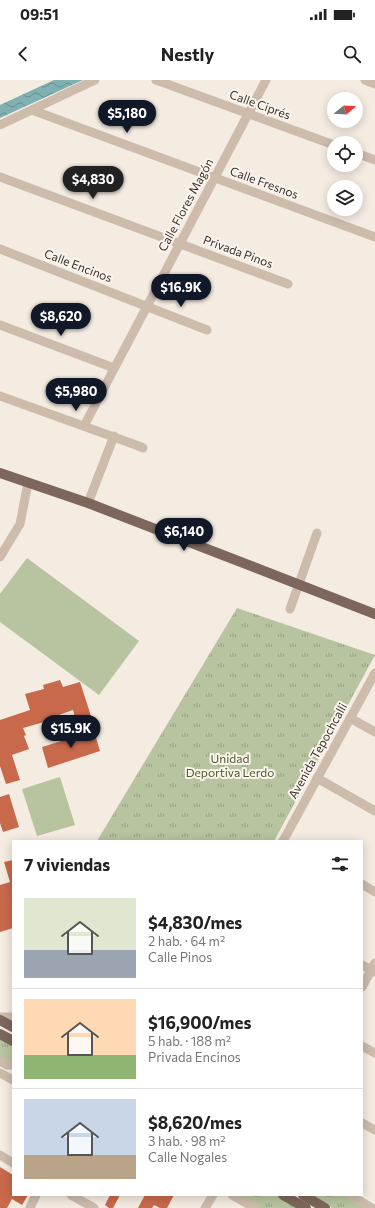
<!DOCTYPE html>
<html lang="es">
<meta charset="utf-8">
<style>
:root{--surface:#fff;--page:#f6f6f6;--text:#222;--muted:#767676;--line:#e0e0e0;--accent:#111827}
body{margin:0;font-family:Commissioner,sans-serif;background:var(--page);color:var(--text);height:100vh;display:flex;flex-direction:column;font-size:15px;white-space:nowrap}
*{box-sizing:border-box;margin:0}
p{font-size:13px;color:var(--muted)}
.icon{flex:none;width:22px;height:22px;fill:none;stroke:currentColor;stroke-width:2;stroke-linecap:round;stroke-linejoin:round}
.map{position:relative;flex:1;overflow:hidden}
.details{position:absolute;left:12px;top:760px;width:351px;height:356px;display:flex;flex-direction:column;background:var(--surface);border-radius:0px;box-shadow:0 2px 10px #0003}
.details>*{flex:none}
.needle{width:26px;rotate:72deg}
.fabs{position:absolute;left:327px;top:12px;display:grid;gap:8px}
.fabs a{display:grid;place-items:center;width:36px;height:36px;border-radius:50%;background:var(--surface);box-shadow:0 2px 10px #0003;font-size:20px}
.price{position:absolute;translate:-50% -34px;padding:0 9px;border-radius:14px;background:var(--accent);color:#fff;font-size:13px;line-height:26px;filter:drop-shadow(0 1px 2px #0008)}
.price::after{content:'';position:absolute;left:50%;top:24px;width:12px;height:9px;margin-left:-6px;background:inherit;clip-path:polygon(0 0,100% 0,50% 100%)}
.price.on{background:#222;color:#fff}
ul{padding:0;list-style:none}
li{display:flex;align-items:center;gap:12px;height:100px;padding:0 12px}
li+li{border-top:1px solid var(--line)}
li span{display:grid;place-items:center;flex:none;width:112px;height:80px;border-radius:0px;color:#555}
li>.icon{margin-inline-start:auto}
span .icon{width:48px;height:48px;fill:#fffc;stroke-width:1}
li b{font-size:17px}
h2{display:flex;justify-content:space-between;align-items:center;height:48px;padding:0 12px;font-size:17px}
.status{display:flex;justify-content:space-between;align-items:center;height:28px;padding:0 20px;background:var(--surface);direction:ltr}
.status svg{height:11px;fill:currentColor}
header{display:flex;justify-content:space-between;align-items:center;height:52px;padding:0 12px;background:var(--surface);font-size:18px;font-weight:700}
.map>svg:first-child{display:block}
.grass{fill:#b8c4a0}
.park{fill:url(#park-tufts)}
.water{fill:url(#water-waves)}
.building{fill:#c8694b}
.lines{fill:none;stroke-linecap:round;stroke-linejoin:round}
.minor{stroke:#cdbbac;stroke-width:9}
.major{stroke:#7d675c;stroke-width:10}
.labels{text-anchor:middle;stroke-width:4;stroke-linejoin:round;paint-order:stroke}
.street-label{font-size:12px;fill:#3b302b;stroke:#fbf5ee}
.park-label{font-size:12px;fill:#4a5a2e;stroke:#fbf5ee}
</style>
<div class="status"><b>09:51</b><svg viewBox="0 0 49 12"><path d="M0 12V9h3v3zM5 12V6h3v6zM10 12V3h3v9zM15 12V0h3v12zM26 1h20v11H26zM47 4h2v5h-2z"/></svg></div>
<header><svg class="icon" aria-label="back" viewBox="0 0 24 24"><path d="M15 5l-7 7 7 7"/></svg>Nestly<svg class="icon" aria-label="search" viewBox="0 0 24 24"><circle cx="10" cy="10" r="6"/><path d="M15 15l6 6"/></svg></header>
<div class="map">
<svg width="375" height="1128" viewBox="0 0 375 1128">
<defs>
<pattern id="park-tufts" width="24" height="20" patternUnits="userSpaceOnUse"><rect width="24" height="20" fill="#b8c4a0"/><path d="M3 7l-1-3M5 7V3M7 7l1-3M15 17l-1-3M17 17v-4M19 17l1-3" fill="none" stroke="#97a083"/></pattern>
<pattern id="water-waves" width="16" height="10" patternUnits="userSpaceOnUse"><rect width="16" height="10" fill="#7fb0b2"/><path d="M0 5q4-4 8 0t8 0" fill="none" stroke="#699091"/></pattern>
</defs>
<rect width="100%" height="100%" fill="#f4ebe1"/>
<g class="grass">
<path d="M27,478L139,561L99,615L0,542V514Z"/>
<path d="M60,697L75,745L37,756L22,709Z"/>
</g>
<g class="park">
<path d="M237,528L375,575L274,761H97Z"/>
<path d="M0,957L13,965V981H7L0,978Z"/>
<path d="M236,1115H278L302,1128H257Z"/>
<path d="M310,1115H345L367,1128H332Z"/>
</g>
<path class="water" d="M54,0H83L0,38V25Z"/>
<g class="building">
<path d="M60,600L63,607L80,602L91,636L76,641L73,630L50,638L51,640L23,648L26,655L24,656L29,669L12,675L20,700L6,704L0,686V640L30,630L25,614L44,609L43,605Z"/>
<path d="M94,651L100,671L48,688L42,667Z"/>
<path d="M9,714L19,747L3,752L0,743V717Z"/>
<path d="M13,780V848L0,852V805L10,802L4,782Z"/>
<path d="M0,1087L13,1095V1115H28L22,1125L12,1119L7,1128H0Z"/>
<path d="M110,1115H120L113,1128H109L105,1125Z"/>
<path d="M145,1115H174L167,1128H160L154,1125L152,1128H138Z"/>
</g>
<g class="lines">
<g class="minor">
<path d="M156,0L334,65"/>
<path d="M365,0L375,4"/>
<path d="M32,30L375,157"/>
<path d="M0,45L95,0"/>
<path d="M356,73L375,80"/>
<path d="M0,97L288,204"/>
<path d="M0,169L207,250"/>
<path d="M0,245L114,288"/>
<path d="M0,316L136,365L143,368"/>
<path d="M84,346L266,0"/>
<path d="M88,423L114,356"/>
<path d="M0,477L20,444L28,403"/>
<path d="M290,529L317,453"/>
<path d="M350,638L375,652"/>
<path d="M317,698L375,731"/>
<path d="M283,761L375,593"/>
<path d="M362,804L375,812"/>
<path d="M362,885L375,892"/>
<path d="M362,907L375,883"/>
<path d="M0,937H13"/>
<path d="M362,966L375,973"/>
<path d="M0,981L7,985H13"/>
<path d="M0,993L13,1000"/>
<path d="M362,1043L375,1050"/>
<path d="M0,1075L13,1083"/>
<path d="M71,1115L94,1128"/>
<path d="M232,1115L255,1128"/>
<path d="M350,1115L372,1128"/>
<path d="M30,1128L36,1115"/>
<path d="M205,1128L213,1115"/>
</g>
<g class="major">
<path d="M0,393L88,423L375,534"/>
<path d="M0,940L13,947"/>
<path d="M0,954L13,961"/>
<path d="M283,1115L306,1128"/>
<path d="M303,1115L325,1128"/>
</g>
</g>
<g class="labels">
<g class="street-label">
<text transform="translate(260 25) rotate(20)" y="4">Calle Ciprés</text>
<text transform="translate(264 103) rotate(20)" y="4">Calle Fresnos</text>
<text transform="translate(186 125) rotate(-62)" y="4">Calle Flores Magón</text>
<text transform="translate(238 172) rotate(20)" y="4">Privada Pinos</text>
<text transform="translate(78 186) rotate(21)" y="4">Calle Encinos</text>
<text transform="translate(318 671) rotate(-61)" y="4">Avenida Tepochcalli</text>
</g>
<g class="park-label">
<text x="230" y="683">Unidad<tspan x="230" dy="14">Deportiva Lerdo</tspan></text>
</g>
</g>
</svg>
<div class="fabs">
<a><svg class="needle" viewBox="-14 -14 28 28"><path d="M0-13l5 13h-10z" fill="#e53935"/><path d="M0 13l5-13h-10z" fill="#767676"/></svg></a>
<a><svg class="icon" aria-label="locate" viewBox="0 0 24 24"><circle cx="12" cy="12" r="6"/><path d="M12 2v4M12 18v4M2 12h4M18 12h4"/></svg></a>
<a><svg class="icon" aria-label="layers" viewBox="0 0 24 24"><path d="M12 4l9 5-9 5-9-5zM3 14l9 5 9-5"/></svg></a>
</div>
<b class="price" style="left:127px;top:54px">$5,180</b>
<b class="price on" style="left:93px;top:120px">$4,830</b>
<b class="price" style="left:181px;top:228px">$16.9K</b>
<b class="price" style="left:61px;top:257px">$8,620</b>
<b class="price" style="left:76px;top:332px">$5,980</b>
<b class="price" style="left:184px;top:472px">$6,140</b>
<b class="price" style="left:71px;top:669px">$15.9K</b>
<section class="details">
<h2>7 viviendas<svg class="icon" aria-label="filters" viewBox="0 0 24 24"><path d="M4 7h16M4 17h16"/><circle cx="9" cy="7" r="2"/><circle cx="15" cy="17" r="2"/></svg></h2>
<ul>
<li><span style="background:linear-gradient(#dfe7d0 65%,#9aa5b1 0)"><svg class="icon" aria-label="home" viewBox="0 0 24 24"><path d="M3 11l9-7 9 7M6 9v11h12V9"/></svg></span><div><b>$4,830/mes</b><p>2 hab. · 64 m²</p><p>Calle Pinos</p></div></li>
<li><span style="background:linear-gradient(#ffd9b3 70%,#8fb573 0)"><svg class="icon" aria-label="home" viewBox="0 0 24 24"><path d="M3 11l9-7 9 7M6 9v11h12V9"/></svg></span><div><b>$16,900/mes</b><p>5 hab. · 188 m²</p><p>Privada Encinos</p></div></li>
<li><span style="background:linear-gradient(#c9d6e8 70%,#b9a48a 0)"><svg class="icon" aria-label="home" viewBox="0 0 24 24"><path d="M3 11l9-7 9 7M6 9v11h12V9"/></svg></span><div><b>$8,620/mes</b><p>3 hab. · 98 m²</p><p>Calle Nogales</p></div></li>
</ul>
</section>
</div>
